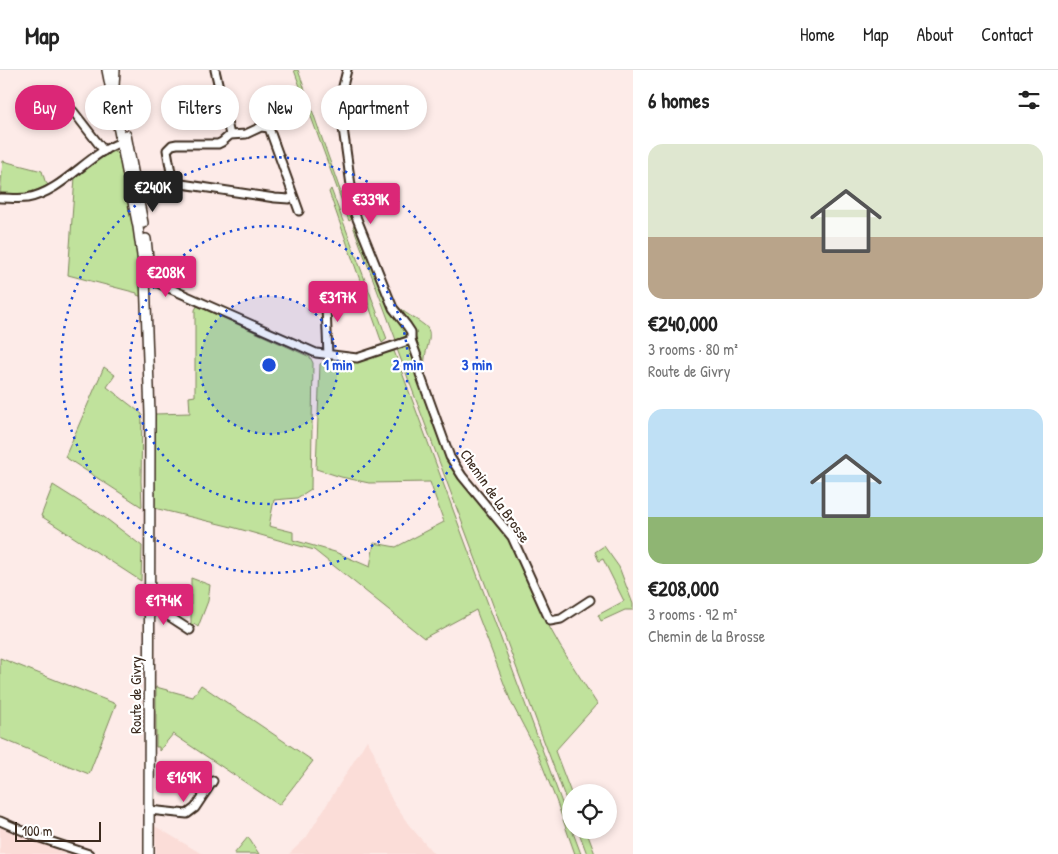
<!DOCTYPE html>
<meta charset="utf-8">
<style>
:root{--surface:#fff;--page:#f6f6f6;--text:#222;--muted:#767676;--line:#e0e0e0;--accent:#db2777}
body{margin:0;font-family:"Patrick Hand",sans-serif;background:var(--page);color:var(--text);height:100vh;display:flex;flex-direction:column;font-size:19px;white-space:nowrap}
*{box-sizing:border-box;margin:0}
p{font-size:16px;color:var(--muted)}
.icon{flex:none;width:28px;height:28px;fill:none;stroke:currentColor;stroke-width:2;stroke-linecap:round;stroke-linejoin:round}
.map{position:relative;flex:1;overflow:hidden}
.sheet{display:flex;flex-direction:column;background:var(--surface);width:425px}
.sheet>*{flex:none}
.hud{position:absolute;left:15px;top:15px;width:475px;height:45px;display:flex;gap:10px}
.buttons{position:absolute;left:562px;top:714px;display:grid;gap:10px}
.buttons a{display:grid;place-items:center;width:55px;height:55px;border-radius:50%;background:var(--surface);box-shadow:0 2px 8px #0003;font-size:25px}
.scale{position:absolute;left:15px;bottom:12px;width:86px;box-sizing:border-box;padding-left:5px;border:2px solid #3b2a1e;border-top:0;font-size:14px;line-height:18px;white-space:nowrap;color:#3b2a1e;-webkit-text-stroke:4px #fff;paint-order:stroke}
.price{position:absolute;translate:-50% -42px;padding:0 11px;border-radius:5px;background:var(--accent);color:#fff;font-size:16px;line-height:32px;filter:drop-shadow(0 1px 2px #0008)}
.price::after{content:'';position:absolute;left:50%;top:30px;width:15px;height:11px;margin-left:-8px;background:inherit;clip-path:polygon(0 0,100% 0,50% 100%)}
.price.selected{background:#222;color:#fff}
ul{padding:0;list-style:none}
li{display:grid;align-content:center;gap:10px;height:265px;padding:0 15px}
li span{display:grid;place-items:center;height:155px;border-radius:15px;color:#555}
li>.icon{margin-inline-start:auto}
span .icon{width:90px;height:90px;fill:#fffc;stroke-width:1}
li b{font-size:21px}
h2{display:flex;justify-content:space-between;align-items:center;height:60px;padding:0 15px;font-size:21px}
.pill{padding:0 18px;border-radius:22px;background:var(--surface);box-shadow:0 2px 8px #0003;font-size:18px;line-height:45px}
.pill.selected{background:var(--accent);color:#fff}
header{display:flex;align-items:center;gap:30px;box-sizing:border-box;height:70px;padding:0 25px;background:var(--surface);border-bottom:1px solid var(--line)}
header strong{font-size:24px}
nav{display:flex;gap:28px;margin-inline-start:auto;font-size:18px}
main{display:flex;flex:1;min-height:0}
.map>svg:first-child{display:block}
.built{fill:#fbddd8}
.green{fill:#c0e29c;stroke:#7e865d}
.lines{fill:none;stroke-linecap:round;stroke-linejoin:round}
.minor-casing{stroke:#3b2a1e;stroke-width:11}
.major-casing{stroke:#3b2a1e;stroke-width:12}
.minor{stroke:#fff;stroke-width:7}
.major{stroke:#fff;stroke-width:9}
.ring{fill:none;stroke:#1d4ed8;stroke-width:2.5;stroke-dasharray:2.5 5}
.labels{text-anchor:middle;stroke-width:4.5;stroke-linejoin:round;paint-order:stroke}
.street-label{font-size:15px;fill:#3b2a1e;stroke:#fff}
.centre{fill:#1d4ed8;stroke:#fff;stroke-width:2.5}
.ring-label{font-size:15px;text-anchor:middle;font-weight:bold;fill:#1d4ed8;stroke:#fff;stroke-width:4.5;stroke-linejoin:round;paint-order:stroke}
</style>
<header>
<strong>Map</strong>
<nav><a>Home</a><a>Map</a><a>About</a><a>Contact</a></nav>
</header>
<main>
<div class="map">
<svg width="633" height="784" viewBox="0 0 633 784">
<rect width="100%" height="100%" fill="#fdebe8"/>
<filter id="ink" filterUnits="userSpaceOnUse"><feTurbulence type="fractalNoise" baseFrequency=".02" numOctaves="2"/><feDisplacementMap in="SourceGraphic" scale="10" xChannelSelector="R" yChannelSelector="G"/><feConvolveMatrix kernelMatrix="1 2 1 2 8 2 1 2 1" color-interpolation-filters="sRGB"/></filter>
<g filter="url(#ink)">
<g class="built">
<path d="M367,670L374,682L381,707L393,732L409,755L434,784H289L306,768Z"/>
<path d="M155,756L165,762L202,784H156Z"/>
<path d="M0,757L25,768L70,784H0Z"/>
</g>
<g class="green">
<path d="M294,0H298L346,137L351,135L354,148L349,151Z"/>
<path d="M111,81L116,82L122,88L141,191L142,227L137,225V223L68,205L75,107L77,104Z"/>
<path d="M3,91L42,101L45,111L48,115C29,124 20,125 0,125Z"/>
<path d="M331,119L387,269L382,273L329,122Z"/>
<path d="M356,154L407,263L406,266L396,270L353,156Z"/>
<path d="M396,234C404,244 414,247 424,255C435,262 426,277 425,288C424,293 425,298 425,304L416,275L414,263Z"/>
<path d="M197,236L310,287L313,293L311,419L297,428L274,430L269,456L293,462V470L335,482L370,497L374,473L396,477L444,452L430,412L369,413L341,407L316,399L320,294L332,289H358L394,281L581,784H575L556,730L537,682L511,632L476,540L424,568L314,480L232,457L154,438L155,344L190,343L189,327L195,326V240Z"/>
<path d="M409,274L416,289L418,303L452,399L510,468L546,551L560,576L597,634L555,681L571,723V743L397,279Z"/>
<path d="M104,297L115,305L107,317L142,344L141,411L142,437L65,387Z"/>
<path d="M53,415L104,447L142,476L141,511L41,446Z"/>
<path d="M604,476L619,497L633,534V540H625L601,551L598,545L624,531L603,489L599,491L595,482Z"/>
<path d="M191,508L210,515L208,531L198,557L194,554L191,558Z"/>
<path d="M0,588L116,634L89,704L0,668Z"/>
<path d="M201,615L313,691L279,735L173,664L159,681V677H156V617L193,627Z"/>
<path d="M578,760H586L595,784H587Z"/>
<path d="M248,767L259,784H234Z"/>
</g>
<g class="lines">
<defs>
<g id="minor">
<path d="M215,0L230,65"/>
<path d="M73,41L104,81"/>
<path d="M293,126L289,129L275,128L175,113L172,108L167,80L172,75L177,74H218L222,72L230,65L246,64L261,57L269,58L299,141"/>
<path d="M0,128C9,128 19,129 27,128C65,121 89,81 125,71"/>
<path d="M146,208L316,283L357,288L411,270V262L407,256L393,238L355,144L342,51L343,16L347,0"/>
<path d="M321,230L326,237L328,286"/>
<path d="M411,270L418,289L420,304L450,387L462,406L512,467L550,551L561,549L590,530"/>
<path d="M150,534L190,560"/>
<path d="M149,740L187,744L195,738L213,711"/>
<path d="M0,751L37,767L89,784"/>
</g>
<g id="major">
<path d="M107,0L138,157L145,207L150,344L149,784"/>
<path d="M114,16L115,0"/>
<path d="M126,65L143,153"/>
<path d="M146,169L150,208"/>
</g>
</defs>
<use href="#minor" class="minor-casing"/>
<use href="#major" class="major-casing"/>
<use href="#minor" class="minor"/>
<use href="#major" class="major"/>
</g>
</g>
<circle cx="269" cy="295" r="69" fill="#1d4ed8" fill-opacity=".12"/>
<g class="ring">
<circle cx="269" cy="295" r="69"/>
<circle cx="269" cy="295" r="139"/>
<circle cx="269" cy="295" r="208"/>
</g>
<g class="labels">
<g class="street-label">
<text transform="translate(495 426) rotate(55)" y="5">Chemin de la Brosse</text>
<text transform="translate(136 625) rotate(-90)" y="5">Route de Givry</text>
</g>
</g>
<circle cx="269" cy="295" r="8" class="centre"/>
<g class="ring-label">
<text x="338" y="300">1 min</text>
<text x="408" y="300">2 min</text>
<text x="477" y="300">3 min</text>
</g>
</svg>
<div class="buttons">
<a><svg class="icon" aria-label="locate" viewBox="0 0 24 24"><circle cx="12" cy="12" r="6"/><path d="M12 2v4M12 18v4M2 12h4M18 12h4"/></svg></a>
</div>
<div class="scale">100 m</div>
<b class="price selected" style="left:153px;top:143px">€240K</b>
<b class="price" style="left:371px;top:155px">€339K</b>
<b class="price" style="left:166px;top:228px">€208K</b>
<b class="price" style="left:338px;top:253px">€317K</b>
<b class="price" style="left:164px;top:556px">€174K</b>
<b class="price" style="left:184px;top:733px">€169K</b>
<div class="hud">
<a class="pill selected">Buy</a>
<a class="pill">Rent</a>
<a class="pill">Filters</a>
<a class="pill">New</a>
<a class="pill">Apartment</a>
</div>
</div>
<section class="sheet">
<h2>6 homes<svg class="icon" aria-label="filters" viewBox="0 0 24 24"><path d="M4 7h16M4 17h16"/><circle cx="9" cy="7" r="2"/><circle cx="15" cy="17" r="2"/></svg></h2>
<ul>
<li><span style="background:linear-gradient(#dfe7d0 60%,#b9a48a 0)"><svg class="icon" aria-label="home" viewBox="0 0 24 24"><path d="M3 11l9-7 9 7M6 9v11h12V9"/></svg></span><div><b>€240,000</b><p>3 rooms · 80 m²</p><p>Route de Givry</p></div></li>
<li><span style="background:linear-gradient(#bfe0f5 70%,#8fb573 0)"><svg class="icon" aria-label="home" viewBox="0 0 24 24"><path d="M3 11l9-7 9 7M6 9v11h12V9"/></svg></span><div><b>€208,000</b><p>3 rooms · 92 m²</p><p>Chemin de la Brosse</p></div></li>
</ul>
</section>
</main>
